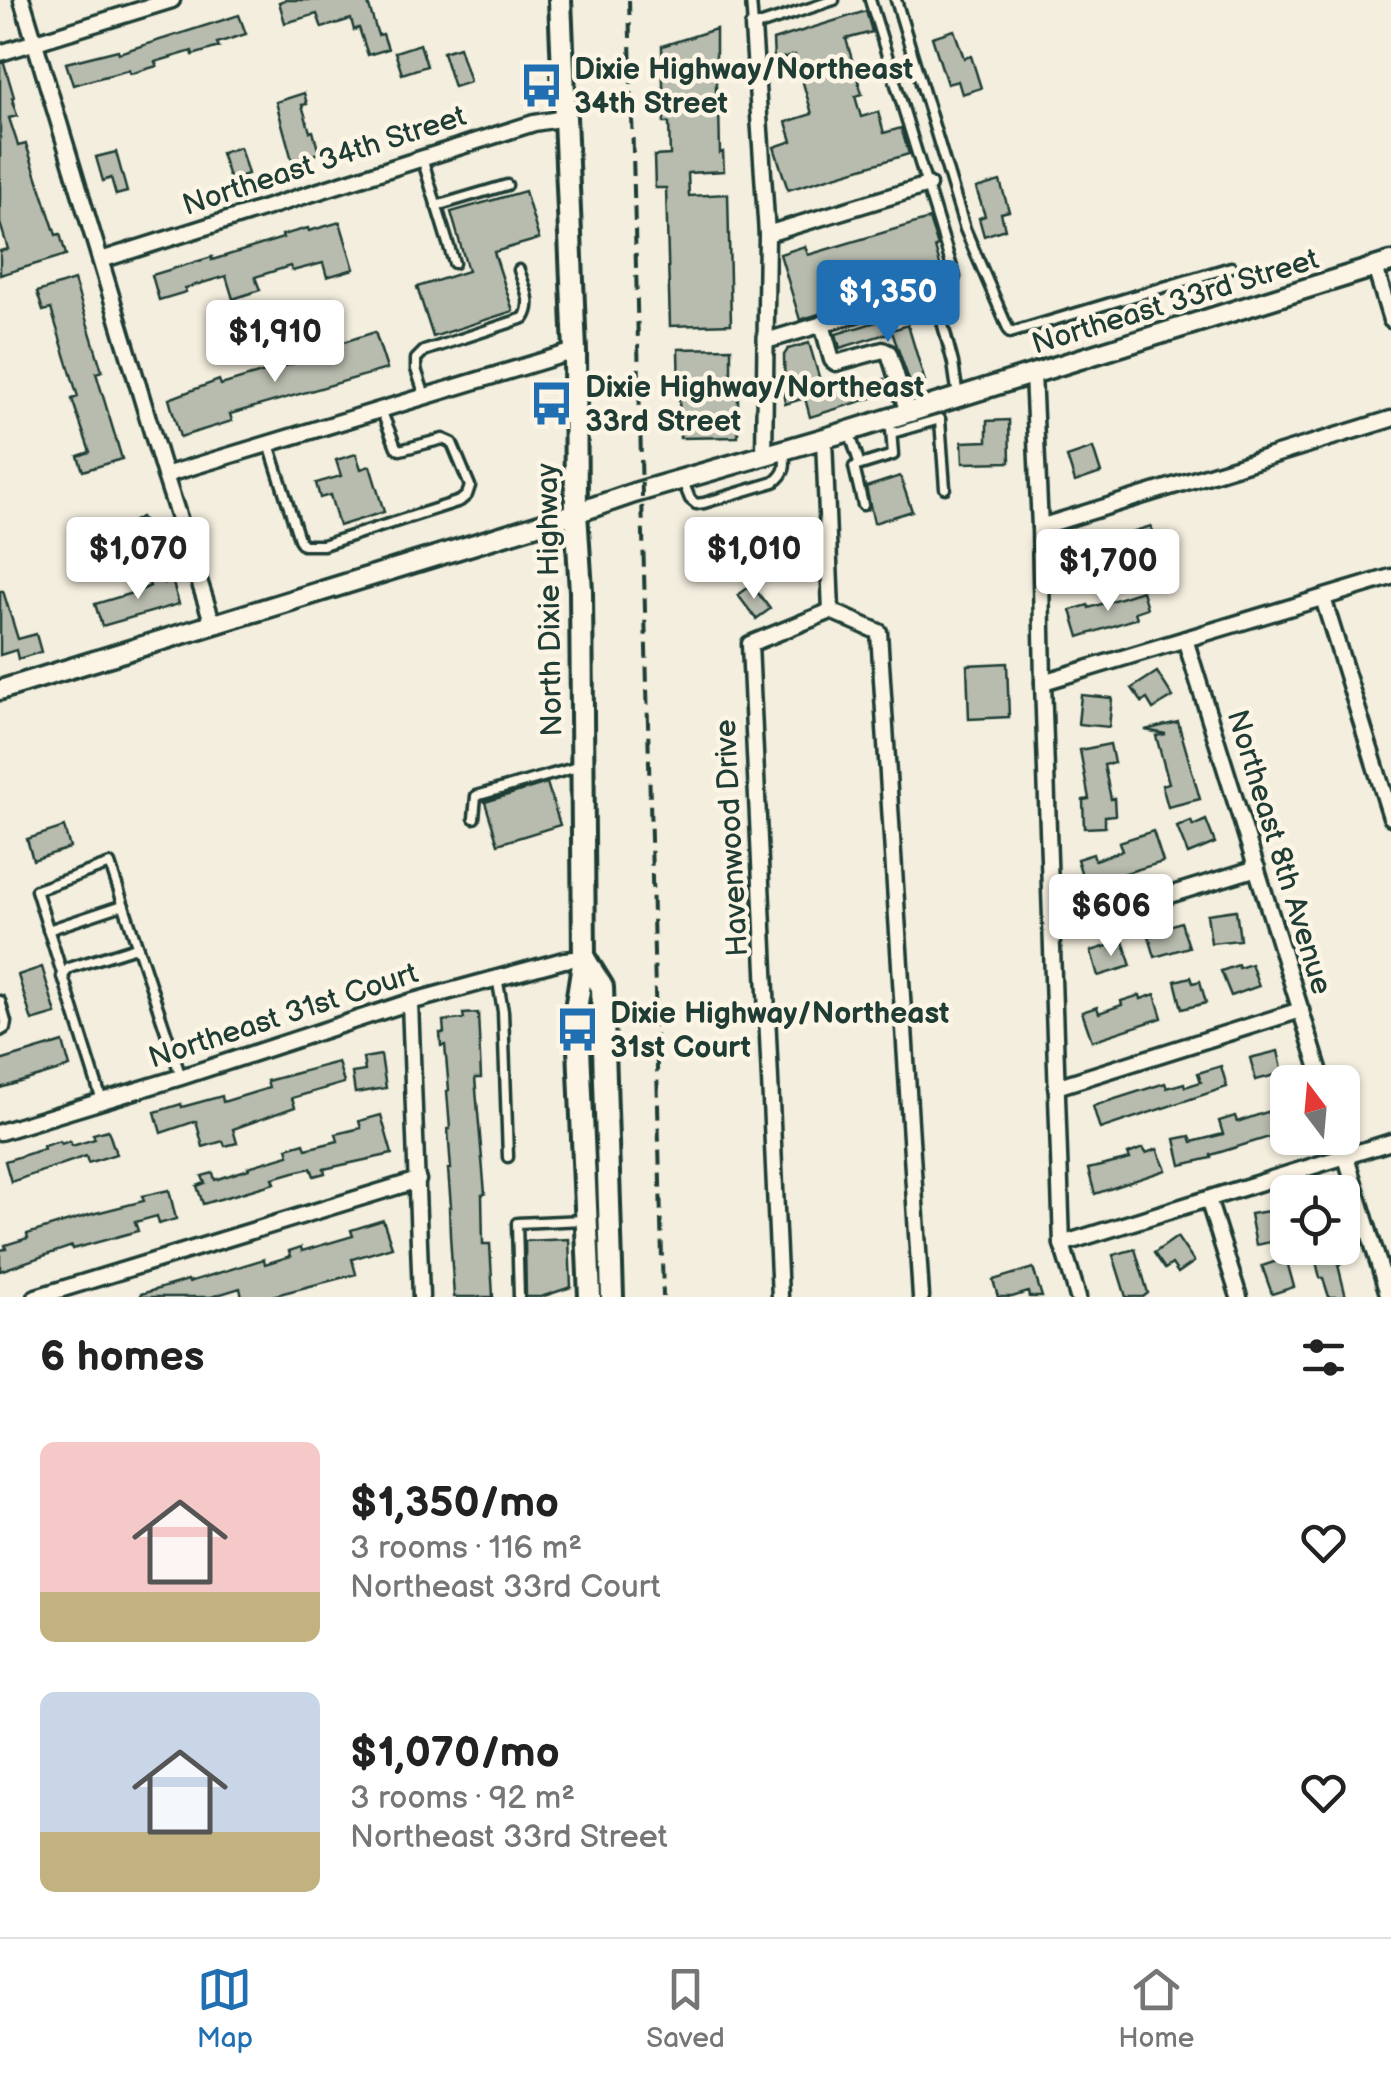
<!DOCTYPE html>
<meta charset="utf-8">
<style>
:root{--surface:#fff;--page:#f6f6f6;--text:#222;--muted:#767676;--line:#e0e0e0;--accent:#1f6fb2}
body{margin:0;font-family:"Balsamiq Sans",sans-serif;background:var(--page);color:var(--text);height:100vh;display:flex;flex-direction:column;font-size:38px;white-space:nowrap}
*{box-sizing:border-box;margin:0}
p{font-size:32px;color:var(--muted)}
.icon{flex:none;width:55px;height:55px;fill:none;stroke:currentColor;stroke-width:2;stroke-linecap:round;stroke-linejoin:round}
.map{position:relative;height:1297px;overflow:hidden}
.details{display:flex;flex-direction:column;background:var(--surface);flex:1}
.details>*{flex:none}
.needle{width:65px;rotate:344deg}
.buttons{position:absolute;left:1270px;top:1065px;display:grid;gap:20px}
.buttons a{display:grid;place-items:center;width:90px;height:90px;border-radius:15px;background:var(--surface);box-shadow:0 2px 8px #0004;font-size:50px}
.price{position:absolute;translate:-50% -85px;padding:0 22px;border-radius:10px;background:#fff;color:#222;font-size:32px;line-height:65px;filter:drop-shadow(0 2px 5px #0008)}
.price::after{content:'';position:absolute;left:50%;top:60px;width:30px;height:22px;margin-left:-15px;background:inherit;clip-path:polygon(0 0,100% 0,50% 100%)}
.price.active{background:var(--accent);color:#fff}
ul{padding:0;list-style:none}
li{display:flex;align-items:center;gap:30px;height:250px;padding:0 40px}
li span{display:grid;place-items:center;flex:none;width:280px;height:200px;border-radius:15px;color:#555}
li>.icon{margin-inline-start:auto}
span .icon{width:120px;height:120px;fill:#fffc;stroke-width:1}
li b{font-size:42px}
h2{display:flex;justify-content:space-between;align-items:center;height:120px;padding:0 40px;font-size:42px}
.tab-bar{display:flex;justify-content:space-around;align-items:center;height:140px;border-top:2px solid var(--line);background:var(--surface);font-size:28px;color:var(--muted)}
.tab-bar a{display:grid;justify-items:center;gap:5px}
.tab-bar .active{color:var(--accent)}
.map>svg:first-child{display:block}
.building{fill:#b8bcae;stroke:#1f3d34;stroke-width:2.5}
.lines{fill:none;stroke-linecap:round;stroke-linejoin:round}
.service-casing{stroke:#1f3d34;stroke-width:15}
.minor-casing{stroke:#1f3d34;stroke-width:21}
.tertiary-casing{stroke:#1f3d34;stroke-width:25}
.secondary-casing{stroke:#1f3d34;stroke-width:28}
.service{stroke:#fcf5e5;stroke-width:8}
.minor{stroke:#fcf5e5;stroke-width:14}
.tertiary{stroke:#fcf5e5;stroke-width:18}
.secondary{stroke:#fcf5e5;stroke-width:20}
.rail{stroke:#1f3d34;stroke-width:4;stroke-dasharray:15 8;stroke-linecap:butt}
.labels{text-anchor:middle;stroke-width:9;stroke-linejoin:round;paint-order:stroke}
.poi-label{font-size:30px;font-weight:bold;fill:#1f3d34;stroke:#fcf5e5;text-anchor:start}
.street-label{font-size:30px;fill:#1f3d34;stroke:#fcf5e5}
</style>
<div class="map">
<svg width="1391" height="1297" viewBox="0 0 1391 1297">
<rect width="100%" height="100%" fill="#f3eede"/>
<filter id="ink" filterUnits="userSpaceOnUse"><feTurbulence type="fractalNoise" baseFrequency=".01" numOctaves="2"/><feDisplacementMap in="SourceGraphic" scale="20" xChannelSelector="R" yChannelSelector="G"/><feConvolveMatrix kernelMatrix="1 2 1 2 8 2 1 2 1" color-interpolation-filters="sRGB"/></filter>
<g filter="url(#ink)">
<g class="building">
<path d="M285,0H367L378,35L383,34L388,49L368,55L359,28L354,30L351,19L322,28L317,14L285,23L279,2Z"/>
<path d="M866,11L872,32L846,39L862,94L855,96L861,117L878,112L884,133L901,128L909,154L788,190L774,147L792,141L786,122L812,114L795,55L774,60L773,40Z"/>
<path d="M239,15L246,34L217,43L219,47L193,55L192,51L155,62L157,66L130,74L129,70L73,85L66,63L118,50L119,53Z"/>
<path d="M716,29V106H719L720,153L723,152L724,171L688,173L689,196L728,194L731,324L670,326L666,188H655L654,156L670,155L669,123H664L662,46Z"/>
<path d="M954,30L964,58L971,56L981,88L962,94L958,81L947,84L932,37Z"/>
<path d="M420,44L427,66L402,74L395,52Z"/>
<path d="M459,47L470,82L454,87L443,52Z"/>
<path d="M0,63H4L14,97L12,98L17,116L9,118L16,139L18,146L26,144L56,235L60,234L66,255L0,275V251L8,249L0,223Z"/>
<path d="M304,93L307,104L302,105L310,132L313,131L319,153L292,160L276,102Z"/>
<path d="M240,147L248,174L230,180L221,153Z"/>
<path d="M116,152L127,192L116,195L111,178L103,181L96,157Z"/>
<path d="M1000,181L1009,211L1001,213L1005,229L984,236L979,218L985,216L976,188Z"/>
<path d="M525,191L539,239L494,252L513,311L433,337L417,287L468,271L451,212Z"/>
<path d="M929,219L938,246L935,247L942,272L901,284L896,267L873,273L880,295L800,320L780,254L805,246L808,255Z"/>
<path d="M340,222L354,269L327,277L323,263L292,271L290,266L255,277L260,290L233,299L226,276L185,288L186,292L159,300L152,275L212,257V260L283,238L282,235L308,228L309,231Z"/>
<path d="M74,280L102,371L96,373L122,459L83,471L78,456L90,452L72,399L78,397L51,309L43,311L37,292Z"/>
<path d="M889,318L892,330L908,325L925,382L911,386L892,332L840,348L836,334Z"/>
<path d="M375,332L387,369L230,414L232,421L180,437L169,399L219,380L221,385L342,349L340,343Z"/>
<path d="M809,343L825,397L884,379L888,393L810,417L805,398L785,404L784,355L788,349Z"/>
<path d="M731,348V380H738V437L680,438L678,349Z"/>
<path d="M1009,420L1010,462L963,463L962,442L987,441V421Z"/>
<path d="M1093,448L1101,473L1075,482L1067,457Z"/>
<path d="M356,454L361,469L370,466L384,512L339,526L330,495L320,498L316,483L341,476L336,460Z"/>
<path d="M900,476L912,511L874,523L866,487Z"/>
<path d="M141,517L157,543L134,556L119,530Z"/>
<path d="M1151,526L1156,548L1112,560L1115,567L1106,570L1108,575L1081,583L1071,550Z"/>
<path d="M162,577L164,583L172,580L179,604L102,626L95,604L139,591L150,586L148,581Z"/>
<path d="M752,585L770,609L756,619L738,595Z"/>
<path d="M0,591H3L18,639L36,634L41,652L18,659L16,650L0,655Z"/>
<path d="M1142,591L1147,608L1135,612L1137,618L1079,637L1071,610L1088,605L1089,608Z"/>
<path d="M1007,663L1009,717L969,719L967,665Z"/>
<path d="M1157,672L1173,697L1153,709L1147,699L1142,702L1132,688Z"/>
<path d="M1081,695L1112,698L1109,727L1078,724Z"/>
<path d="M1178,722L1200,799L1168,807L1162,785L1169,783L1156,736L1166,734L1145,730Z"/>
<path d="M1110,744L1114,763L1104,765L1111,799L1114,798L1115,815L1105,816V827L1084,828L1083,800L1089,799L1080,750Z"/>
<path d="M547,783L560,825L498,844L485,802Z"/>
<path d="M1206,820L1215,843L1188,854L1177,827L1191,821L1193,826Z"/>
<path d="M64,827L70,848L33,860L27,839Z"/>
<path d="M1153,831L1163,862L1085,885L1077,859L1093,854L1095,860L1122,851L1119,842Z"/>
<path d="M1236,910L1240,940L1211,943L1207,914Z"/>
<path d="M1181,922L1189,947L1155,957L1148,933Z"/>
<path d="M1123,941L1131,966L1098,976L1091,951Z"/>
<path d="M1251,964L1259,986L1231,996L1221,971L1238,965L1239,968Z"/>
<path d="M42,967L56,1014L32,1021L18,975Z"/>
<path d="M1191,977L1193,983L1200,981L1206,1003L1182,1009L1175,981Z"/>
<path d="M1155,994L1162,1018L1092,1041L1082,1012L1097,1007L1099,1013L1122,1005L1121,1001L1140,995L1141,999Z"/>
<path d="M478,1013L481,1078H475L485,1194L482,1195L483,1244H490L493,1297H454L450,1235L449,1207H451L448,1169H451L448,1129H450L447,1091L449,1090L445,1045L441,1046L440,1033H444L443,1021L464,1019L463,1014Z"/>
<path d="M63,1042L70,1067L0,1088V1061Z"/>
<path d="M1278,1051L1283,1073L1256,1080L1250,1058Z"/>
<path d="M381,1055L386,1088L355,1093L352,1073L365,1071L363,1058Z"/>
<path d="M338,1062L344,1083L292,1098L295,1107L233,1129L237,1143L225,1146L223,1141L203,1147L196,1121L161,1133L155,1112L181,1104L182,1107L222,1096L223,1102L269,1088L267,1081Z"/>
<path d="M1221,1066L1227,1087L1100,1129L1093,1106L1165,1083L1167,1088L1184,1083L1185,1087L1201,1082L1198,1073Z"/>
<path d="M1279,1108L1281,1112L1288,1111V1137L1270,1142L1269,1137L1211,1155V1158L1181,1165L1175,1139L1190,1136L1192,1142L1223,1134L1219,1121L1235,1116L1237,1122Z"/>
<path d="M381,1115L392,1154L324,1169L325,1173L314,1176L311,1168L294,1172L273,1178L275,1183L203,1204L197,1186L205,1183L202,1176L213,1173L215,1180L249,1169L248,1167L289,1155L287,1148L304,1143L306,1149L338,1141L336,1134L361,1128L359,1121Z"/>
<path d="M108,1130L116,1154L88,1163L86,1156L11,1182L5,1161L44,1149L43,1146L60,1141L61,1144L70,1141L72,1146L95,1139L93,1134Z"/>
<path d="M1143,1148L1146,1153L1157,1149L1166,1170L1095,1194L1088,1169L1130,1159L1128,1154Z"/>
<path d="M169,1190L176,1219L159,1224L157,1216L135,1222L138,1231L73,1249L72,1246L0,1271V1250L6,1249L5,1245L28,1238L27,1234L92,1214L144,1201L142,1196Z"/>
<path d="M1269,1211L1275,1241L1256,1245L1250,1214Z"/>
<path d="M383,1220L392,1247L352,1259L356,1274L268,1297H242L240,1288L211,1297H141V1294L188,1280L189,1282L264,1259L265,1264L291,1256L289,1251L301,1247L302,1251L353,1236L351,1230Z"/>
<path d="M1177,1237L1194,1262L1178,1273L1172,1264L1165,1269L1154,1253Z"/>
<path d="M569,1239L571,1287L541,1297H526L525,1241Z"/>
<path d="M1319,1248H1339L1343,1263L1338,1265L1346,1297H1329L1323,1278H1320L1313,1249Z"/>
<path d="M1135,1249L1148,1293L1143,1297H1126L1113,1255Z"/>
<path d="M1286,1258L1294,1287L1272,1294L1262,1266Z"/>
<path d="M1033,1268L1042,1297H1029L1028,1292L1012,1297H998L993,1280Z"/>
</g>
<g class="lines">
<defs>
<g id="service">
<path d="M751,0L753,27L834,0"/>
<path d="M870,0L955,277L950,286"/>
<path d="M896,0L965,229L1010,333L1231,267"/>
<path d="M422,158L454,263"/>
<path d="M436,206L507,185"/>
<path d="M934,291L953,363L958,397"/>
<path d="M425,396L416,369V359L424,351L524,318C534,303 524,286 519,270"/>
<path d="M940,420L945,488"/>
<path d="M849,431L860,465"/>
<path d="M892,433L940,419"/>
<path d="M269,444L299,539L303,545H323L460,501L467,495L470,486L452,443L443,439L400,450L396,447L381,410"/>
<path d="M682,479L690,499L696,504L704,503L774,482C786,473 786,466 784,452"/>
<path d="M863,505L854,467L893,455L891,429L888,419"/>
<path d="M474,818L476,796L581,766"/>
<path d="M48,930L123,905"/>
<path d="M62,977L69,968L133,948L138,949"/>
<path d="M497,977L503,1011L508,1157"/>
<path d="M0,1001L6,1022L5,1028L0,1031"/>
<path d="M102,1101L36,890L110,864L181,1077"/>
<path d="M519,1297L517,1223L584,1220"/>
</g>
<g id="minor">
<path d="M22,0L165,475L213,624"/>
<path d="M753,27L767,234L764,456"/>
<path d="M0,53L172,0"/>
<path d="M767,234L928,185"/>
<path d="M101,260L534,123L565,118"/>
<path d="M1375,267L1391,320"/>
<path d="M822,324L832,360L836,363L883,350L889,353L908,413"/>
<path d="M766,341L950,286"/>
<path d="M1033,374L1040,527L1043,682L1062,1244L1078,1297"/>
<path d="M824,439L831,611"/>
<path d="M165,475L575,351"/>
<path d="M1040,527L1391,419"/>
<path d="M1323,598L1391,817"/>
<path d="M1185,639L1323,1082"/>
<path d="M1043,682L1391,577"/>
<path d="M1052,931L1257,868"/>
<path d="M410,1002L421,1297"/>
<path d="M1056,1087L1301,1010"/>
<path d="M0,1132L181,1077L410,1002L564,960L584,958"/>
<path d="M1340,1138L1389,1297"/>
<path d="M1208,1199L1239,1297"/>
<path d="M1062,1244L1391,1142"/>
<path d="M36,1297L418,1180"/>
<path d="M780,1297L750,644L831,611L879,632L921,1297"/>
</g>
<path id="tertiary" d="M0,690L576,513L634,493L849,431L1391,262"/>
<g id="secondary">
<path d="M560,0L575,351L576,513L581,591L584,958L577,1003L590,1297"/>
<path d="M584,958L602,987L612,1297"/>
</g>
</defs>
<use href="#service" class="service-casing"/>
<use href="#minor" class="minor-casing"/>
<use href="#tertiary" class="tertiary-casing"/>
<use href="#secondary" class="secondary-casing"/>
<use href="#service" class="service"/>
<use href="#minor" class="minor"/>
<use href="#tertiary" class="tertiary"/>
<use href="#secondary" class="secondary"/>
<path class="rail" d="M629,0L663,1297"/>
</g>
</g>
<defs>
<symbol id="bus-bare" viewBox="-9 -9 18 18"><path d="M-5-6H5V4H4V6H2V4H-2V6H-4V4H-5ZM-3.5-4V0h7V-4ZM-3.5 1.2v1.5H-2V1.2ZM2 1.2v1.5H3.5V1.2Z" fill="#1f6fb2" stroke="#fcf5e5" stroke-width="2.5" paint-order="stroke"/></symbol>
</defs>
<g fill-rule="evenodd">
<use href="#bus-bare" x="510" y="54" width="63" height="63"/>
<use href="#bus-bare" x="520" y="372" width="63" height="63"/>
<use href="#bus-bare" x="546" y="998" width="63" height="63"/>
</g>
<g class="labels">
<g class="poi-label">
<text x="574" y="79">Dixie Highway/Northeast<tspan x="574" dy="34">34th Street</tspan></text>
<text x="585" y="397">Dixie Highway/Northeast<tspan x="585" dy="34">33rd Street</tspan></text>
<text x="610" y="1023">Dixie Highway/Northeast<tspan x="610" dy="34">31st Court</tspan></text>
</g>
<g class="street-label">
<text transform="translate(324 160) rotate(-18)" y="10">Northeast 34th Street</text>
<text transform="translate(1175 301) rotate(-17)" y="10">Northeast 33rd Street</text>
<text transform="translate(549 600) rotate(-91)" y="10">North Dixie Highway</text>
<text transform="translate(731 838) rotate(-93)" y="10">Havenwood Drive</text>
<text transform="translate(1280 852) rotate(73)" y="10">Northeast 8th Avenue</text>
<text transform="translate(283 1015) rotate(-18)" y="10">Northeast 31st Court</text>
</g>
</g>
</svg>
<div class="buttons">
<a><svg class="needle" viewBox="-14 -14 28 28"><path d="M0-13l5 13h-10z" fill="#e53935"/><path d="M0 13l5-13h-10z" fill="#767676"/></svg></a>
<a><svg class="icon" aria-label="locate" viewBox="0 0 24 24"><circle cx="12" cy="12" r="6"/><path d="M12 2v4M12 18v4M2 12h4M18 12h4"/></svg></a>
</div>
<b class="price active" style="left:888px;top:345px">$1,350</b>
<b class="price" style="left:275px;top:385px">$1,910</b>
<b class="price" style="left:138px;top:602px">$1,070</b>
<b class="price" style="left:754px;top:602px">$1,010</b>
<b class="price" style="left:1108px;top:614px">$1,700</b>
<b class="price" style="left:1111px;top:959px">$606</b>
</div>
<section class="details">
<h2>6 homes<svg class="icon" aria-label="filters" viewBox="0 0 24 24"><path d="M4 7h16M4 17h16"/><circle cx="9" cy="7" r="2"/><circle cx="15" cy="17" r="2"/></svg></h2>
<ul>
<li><span style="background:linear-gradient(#f6c9c9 75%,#c2b280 0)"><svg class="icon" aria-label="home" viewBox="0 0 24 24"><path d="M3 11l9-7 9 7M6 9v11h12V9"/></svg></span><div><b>$1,350/mo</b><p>3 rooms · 116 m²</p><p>Northeast 33rd Court</p></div><svg class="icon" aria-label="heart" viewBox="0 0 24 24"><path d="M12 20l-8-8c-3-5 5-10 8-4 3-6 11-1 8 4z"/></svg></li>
<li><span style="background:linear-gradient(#c9d6e8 70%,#c2b280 0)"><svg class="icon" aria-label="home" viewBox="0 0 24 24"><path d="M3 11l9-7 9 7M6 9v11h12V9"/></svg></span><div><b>$1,070/mo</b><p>3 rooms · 92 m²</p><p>Northeast 33rd Street</p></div><svg class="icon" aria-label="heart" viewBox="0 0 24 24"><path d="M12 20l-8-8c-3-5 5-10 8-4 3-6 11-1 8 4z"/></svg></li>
</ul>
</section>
<nav class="tab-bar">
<a class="active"><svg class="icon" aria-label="map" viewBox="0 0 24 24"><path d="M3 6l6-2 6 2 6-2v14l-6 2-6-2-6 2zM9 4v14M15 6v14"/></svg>Map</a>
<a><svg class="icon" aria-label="saved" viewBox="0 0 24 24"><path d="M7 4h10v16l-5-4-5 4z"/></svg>Saved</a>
<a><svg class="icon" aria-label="home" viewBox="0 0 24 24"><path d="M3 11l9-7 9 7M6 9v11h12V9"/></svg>Home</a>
</nav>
